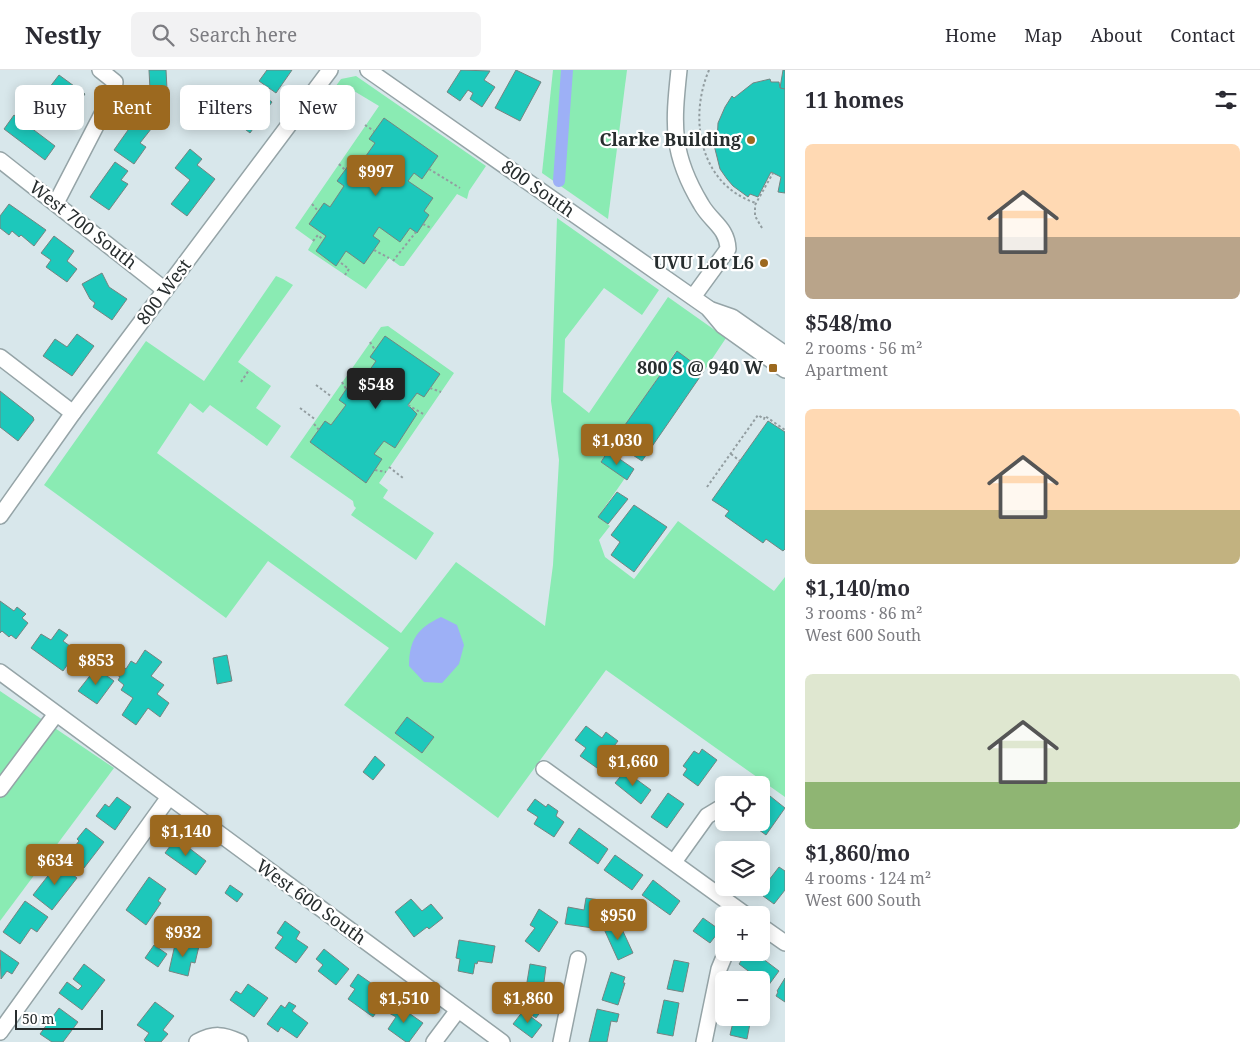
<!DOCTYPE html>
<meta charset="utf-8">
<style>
:root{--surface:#fff;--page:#f2f2f3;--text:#2b2b33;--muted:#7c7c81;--line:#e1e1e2;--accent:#9c691f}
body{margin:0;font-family:"Noto Serif",serif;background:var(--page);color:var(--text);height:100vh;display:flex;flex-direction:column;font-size:19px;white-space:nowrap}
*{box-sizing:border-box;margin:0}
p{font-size:16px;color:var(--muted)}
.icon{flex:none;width:28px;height:28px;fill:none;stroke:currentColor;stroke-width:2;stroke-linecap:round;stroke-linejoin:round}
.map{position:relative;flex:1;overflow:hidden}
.side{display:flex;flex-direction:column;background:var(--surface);width:475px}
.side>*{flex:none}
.banner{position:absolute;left:15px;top:15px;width:475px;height:45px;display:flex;gap:10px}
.buttons{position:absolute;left:715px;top:706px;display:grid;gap:10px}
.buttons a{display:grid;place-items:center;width:55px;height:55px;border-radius:8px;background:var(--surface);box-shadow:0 2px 12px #0003;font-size:25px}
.scale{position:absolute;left:15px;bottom:12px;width:88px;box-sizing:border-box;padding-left:5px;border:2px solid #272d2e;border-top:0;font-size:14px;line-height:18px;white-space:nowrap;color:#272d2e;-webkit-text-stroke:4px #fff;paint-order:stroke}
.price{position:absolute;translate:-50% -42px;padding:0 11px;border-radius:5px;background:var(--accent);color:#fff;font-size:16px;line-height:32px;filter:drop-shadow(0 1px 2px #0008)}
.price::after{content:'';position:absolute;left:50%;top:30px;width:15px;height:11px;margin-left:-8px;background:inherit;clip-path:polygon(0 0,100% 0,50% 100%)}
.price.selected{background:#222;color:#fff}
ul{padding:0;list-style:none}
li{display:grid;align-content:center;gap:10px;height:265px;padding:0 20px}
li span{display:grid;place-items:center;height:155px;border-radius:8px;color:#555}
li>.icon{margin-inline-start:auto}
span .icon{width:90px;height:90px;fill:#fffc;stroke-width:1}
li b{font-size:21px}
h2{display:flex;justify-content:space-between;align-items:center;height:60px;padding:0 20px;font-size:21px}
.tag{padding:0 18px;border-radius:8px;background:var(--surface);box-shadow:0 2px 12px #0003;font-size:18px;line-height:45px}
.tag.selected{background:var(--accent);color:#fff}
header{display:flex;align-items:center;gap:30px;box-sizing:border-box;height:70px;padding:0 25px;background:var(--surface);border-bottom:1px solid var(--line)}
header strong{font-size:24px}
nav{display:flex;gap:28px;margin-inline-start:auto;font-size:18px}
.search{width:350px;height:45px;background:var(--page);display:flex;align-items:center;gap:12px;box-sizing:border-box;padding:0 18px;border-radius:8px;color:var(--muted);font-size:19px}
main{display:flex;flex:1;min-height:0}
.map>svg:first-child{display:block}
.green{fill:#8aebb3}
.water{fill:#9db0f6}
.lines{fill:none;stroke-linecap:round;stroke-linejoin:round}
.canal{stroke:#9db0f6;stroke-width:12}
.building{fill:#1dc8bb;stroke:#758481}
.minor-casing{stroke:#95a4a7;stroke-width:18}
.path{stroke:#929da0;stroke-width:2;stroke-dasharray:2.5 2.5;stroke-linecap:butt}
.minor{stroke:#fff;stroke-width:15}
.poi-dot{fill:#9c691f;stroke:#fff;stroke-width:2}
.labels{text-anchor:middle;stroke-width:4.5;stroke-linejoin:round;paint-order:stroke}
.poi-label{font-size:18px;font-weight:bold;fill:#272d2e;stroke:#fff;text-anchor:end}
.street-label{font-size:18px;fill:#272d2e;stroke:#fff}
</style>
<header>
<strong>Nestly</strong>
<div class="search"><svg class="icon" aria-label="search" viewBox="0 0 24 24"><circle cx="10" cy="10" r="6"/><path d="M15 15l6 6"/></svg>Search here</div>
<nav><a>Home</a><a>Map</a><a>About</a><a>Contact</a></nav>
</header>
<main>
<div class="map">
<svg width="785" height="972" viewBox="0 0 785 972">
<rect width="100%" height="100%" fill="#d8e7eb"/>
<g class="green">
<path d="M553,0H627L608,149L542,103Z"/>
<path d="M356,6L486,96L469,121L467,129L457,124L404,196H400L389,188L366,219L308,180L313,171L295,158L379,36L349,18L329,49L322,48L316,43L341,9Z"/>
<path d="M557,148L659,220L642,245L604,218L565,269L563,322L589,343L668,227L726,268L704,301L676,281L601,391L625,408L598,447L610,456L599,470L605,487L634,509L678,451L774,521L785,507V727L606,600L498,748L344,635L389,578L268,491L226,548L44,415L146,271L204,311L276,206L283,209L293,215L238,292L271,316L256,338L281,356L267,376L210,335L203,343L190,333L157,383L401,563L456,492L545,556L553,495L559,390L551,331Z"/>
<path d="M388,256L454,303L379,413L388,420L383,428L434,463L416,490L351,445L356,438L354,436L353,431L290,387L381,257Z"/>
<path d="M0,621L114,698L0,851Z"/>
</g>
<path class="water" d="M441,547L457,555L464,575L459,594L442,613L424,612L409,596C409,569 418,558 441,547Z"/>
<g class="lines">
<path class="canal" d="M559,111L567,0"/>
</g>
<g class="building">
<path d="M149,0H166L168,38L151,39Z"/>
<path d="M267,0H292L276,23L259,11Z"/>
<path d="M461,0L490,1L484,10L495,17L482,37L470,29L473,23L468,20L460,31L447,22Z"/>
<path d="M516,0L541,12L520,51L495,38Z"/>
<path d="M783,0H785V19L780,18Z"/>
<path d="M59,5L85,24L66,50L52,40L58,31L46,22Z"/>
<path d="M770,9L771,12H779L780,18L785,19V123L778,122L781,107L771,102L758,127L750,124L748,127L733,116L727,109L720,99L714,75L717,74L718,53L725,37L732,26L734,28L753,13Z"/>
<path d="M255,20L272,32L250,63L233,50Z"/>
<path d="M140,43L155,54L140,73L146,77L134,94L114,80Z"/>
<path d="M14,45L55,76L45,90L4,59Z"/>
<path d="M384,48L438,86L422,109L414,103L408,111L433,128L424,141L429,145L417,163L410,158L400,172L379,157L373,166L380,171L364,194L346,181L336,196L316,181L326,166L309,154L324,133L330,137L344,116L337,111L354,88L361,93L375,73L369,69Z"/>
<path d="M190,79L202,89L197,95L215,109L187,146L171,134L190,110L175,98Z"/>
<path d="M115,92L128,101L121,110L128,114L109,140L90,127Z"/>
<path d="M9,134L46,160L34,176L21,165L19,167L12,161L9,165L0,158V146Z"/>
<path d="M54,166L74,181L67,191L77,199L67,212L46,197L51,190L41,183Z"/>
<path d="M102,203L109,217L127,229L112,250L93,237L95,233L90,229L82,214Z"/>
<path d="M77,264L94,276L72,306L43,286L55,269L67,277Z"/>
<path d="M385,266L440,304L424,327L417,323L408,335L417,344L395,378L384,371L374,384L382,389L366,413L310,372L325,351L331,355L346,335L339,330L355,306L362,311L376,291L370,287Z"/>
<path d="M677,281L704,301L642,391L613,372Z"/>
<path d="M0,321L33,347L34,350L18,371L0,357Z"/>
<path d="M768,351L785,362V479L783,481L766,469L763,473L725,446L729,441L712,430Z"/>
<path d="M608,381L634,399L627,410L601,392Z"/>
<path d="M617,422L628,429L608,454L598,447Z"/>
<path d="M634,435L667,457L634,502L611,485L620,472L611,465Z"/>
<path d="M0,531L14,541L17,537L26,544L22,548L28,553L16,569L11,565L9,567L2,561L0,563Z"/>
<path d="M59,559L68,565L63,571L77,581L63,601L31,578L41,564L51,570Z"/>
<path d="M145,580L162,592L151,606L164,615L157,624L169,633L160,647L148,638L136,655L122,645L133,628L121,620L124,615L118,610L120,607L116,604L122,596L126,599L131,591L136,594Z"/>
<path d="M227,585L232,611L217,614L213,588Z"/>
<path d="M96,598L114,611L97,634L78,621Z"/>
<path d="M407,647L434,667L422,683L395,663Z"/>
<path d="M586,656L602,668L606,662L618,671L597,698L580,686L586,678L575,670Z"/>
<path d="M702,679L717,690L698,716L683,705L687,699L683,696L694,681L699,684Z"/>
<path d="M375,686L385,695L373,710L363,702Z"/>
<path d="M625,701L651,720L641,734L615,713Z"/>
<path d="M668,723L684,734L667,758L651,747Z"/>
<path d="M770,726L785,738L766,765L751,754L752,752H761V739Z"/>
<path d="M117,727L131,737L115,760L96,746L105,734L109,737Z"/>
<path d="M535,729L546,737L548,734L558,741L556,746L564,752L554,767L534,754L538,747L527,740Z"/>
<path d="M86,758L104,772L84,798L68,785L79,771L77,769Z"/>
<path d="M579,758L608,779L598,794L569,773Z"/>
<path d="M176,768L206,791L196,805L165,783Z"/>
<path d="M615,785L643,805L632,820L604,800Z"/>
<path d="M58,793L77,808L52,840L33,825Z"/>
<path d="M779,797L785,801V820L774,834L759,823Z"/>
<path d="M149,807L166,819L158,831L161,833L146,855L126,840Z"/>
<path d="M653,810L680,831L670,845L642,825Z"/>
<path d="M230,815L243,824L237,832L225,823Z"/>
<path d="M586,828L600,830L598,839H603L600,859L565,854L568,837L584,840Z"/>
<path d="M411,829L422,841L431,834L443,848L429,859L427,857L414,867L395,842Z"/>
<path d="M25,831L48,847L37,862L31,858L20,874L3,862Z"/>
<path d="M539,839L558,852L539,882L525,871L535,858L530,855Z"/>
<path d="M703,848L720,860L710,873L693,861Z"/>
<path d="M285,851L300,862L296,869L308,877L296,893L275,878L283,867L277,863Z"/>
<path d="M618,853L620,857H621L633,883L618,890L604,859Z"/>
<path d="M176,870L199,876L195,893L191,892L188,906L169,901Z"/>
<path d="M459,870L495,876L492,893L478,891L477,894L475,893L473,904L458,901L460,889L456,888Z"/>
<path d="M154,875L167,884L158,897L145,888Z"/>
<path d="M324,879L349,899L336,915L318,901L323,895L316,889Z"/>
<path d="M0,880L19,893L12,904L7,901L1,909Z"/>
<path d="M747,882H754L779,901L768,916L739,894Z"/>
<path d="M674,890L689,893L683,922L667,919Z"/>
<path d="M84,894L105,910L82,940L59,923L67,912L78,920L82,916L73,909Z"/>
<path d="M530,894L546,897L542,927L525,924Z"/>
<path d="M611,902L625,907L623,913H625L618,935L602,930Z"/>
<path d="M358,904L388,925L373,947L348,929L355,919L350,916Z"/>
<path d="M785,908V932L776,926L778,922L777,921Z"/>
<path d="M248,914L268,928L254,947L230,930L236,921L241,924Z"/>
<path d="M531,929L543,938L536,948L523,939Z"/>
<path d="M664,930L679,933L673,966L657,963Z"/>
<path d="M155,932L174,946L163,960L168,964L161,972H146L144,970L149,963L137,955Z"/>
<path d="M289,932L296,936L292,941L308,953L297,968L281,957L278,962L267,954L281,935L285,938Z"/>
<path d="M396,934L423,953L409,972H406L388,959L396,947L389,943Z"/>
<path d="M59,938L78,952L63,972H52L40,964Z"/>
<path d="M597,939L619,944L617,952L611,951L607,972H589Z"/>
<path d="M523,941L542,955L532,968L513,954Z"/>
<path d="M734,948H751L747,969L730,965Z"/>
</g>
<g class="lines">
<defs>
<g id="minor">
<path d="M368,0L708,238L723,256L785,300"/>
<path d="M679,0C673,56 671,84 701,134C711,152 727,157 728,179L693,227"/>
<path d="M0,90L165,220"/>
<path d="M56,133L114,21L115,12L100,0"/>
<path d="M709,239L732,247L785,284"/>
<path d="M0,287L73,343"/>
<path d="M0,446L73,343L330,0"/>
<path d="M0,602L502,972"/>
<path d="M544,699L746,845"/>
<path d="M0,719L56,644"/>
<path d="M674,792L707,746L722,737"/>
<path d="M761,856L785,873"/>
<path d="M0,962L169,727"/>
<path d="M197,972C214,963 223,964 240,972"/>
<path d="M434,972L458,940"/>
<path d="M561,972L578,889"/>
<path d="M704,972L719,899L726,882"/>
</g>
</defs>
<use href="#minor" class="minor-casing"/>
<g class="path">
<path d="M709,0C688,49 700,115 756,133"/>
<path d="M365,55L374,61"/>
<path d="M339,94L345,100"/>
<path d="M429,99L460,118"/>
<path d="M312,134L318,141"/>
<path d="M423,154L431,158"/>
<path d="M762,158L755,146V135L773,103"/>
<path d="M313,171L318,165L323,170"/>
<path d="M374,180L389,188"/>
<path d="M393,191L416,162"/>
<path d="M341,193L349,199L345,205"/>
<path d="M370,272L375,280"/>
<path d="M241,312L249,300"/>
<path d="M342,312L346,319"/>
<path d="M316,315L332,327"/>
<path d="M430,318L441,322"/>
<path d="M408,335L425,345"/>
<path d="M300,338L316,350"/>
<path d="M314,354L319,360"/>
<path d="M731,384L740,391"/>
<path d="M389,397L403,408"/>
<path d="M375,400L386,402"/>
<path d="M707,417L758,345L764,349L765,346L785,360"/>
</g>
<use href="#minor" class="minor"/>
</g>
<g class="poi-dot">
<circle cx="751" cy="70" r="5"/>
<circle cx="764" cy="193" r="5"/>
<rect x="768" y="293" width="10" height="10" rx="2.5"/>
</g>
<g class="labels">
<g class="poi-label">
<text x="741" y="76">Clarke Building</text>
<text x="754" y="199">UVU Lot L6</text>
<text x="763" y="304">800 S @ 940 W</text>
</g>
<g class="street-label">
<text transform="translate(538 119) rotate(35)" y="6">800 South</text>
<text transform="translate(83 155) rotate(38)" y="6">West 700 South</text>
<text transform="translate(164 222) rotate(-53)" y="6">800 West</text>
<text transform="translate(311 832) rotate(36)" y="6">West 600 South</text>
</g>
</g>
</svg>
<div class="buttons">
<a><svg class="icon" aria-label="locate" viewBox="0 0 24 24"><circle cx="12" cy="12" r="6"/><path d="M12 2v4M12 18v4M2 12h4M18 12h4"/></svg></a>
<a><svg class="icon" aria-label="layers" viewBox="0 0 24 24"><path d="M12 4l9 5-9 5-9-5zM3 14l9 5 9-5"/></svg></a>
<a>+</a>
<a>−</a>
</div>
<div class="scale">50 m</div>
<b class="price" style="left:376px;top:127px">$997</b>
<b class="price selected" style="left:376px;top:340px">$548</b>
<b class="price" style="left:617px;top:396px">$1,030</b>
<b class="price" style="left:96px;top:616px">$853</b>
<b class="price" style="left:633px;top:717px">$1,660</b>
<b class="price" style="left:186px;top:787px">$1,140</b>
<b class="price" style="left:55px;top:816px">$634</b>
<b class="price" style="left:618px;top:871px">$950</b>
<b class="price" style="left:183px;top:888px">$932</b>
<b class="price" style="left:404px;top:954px">$1,510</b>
<b class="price" style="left:528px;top:954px">$1,860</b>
<div class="banner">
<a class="tag">Buy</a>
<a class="tag selected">Rent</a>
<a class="tag">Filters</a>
<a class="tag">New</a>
</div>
</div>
<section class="side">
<h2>11 homes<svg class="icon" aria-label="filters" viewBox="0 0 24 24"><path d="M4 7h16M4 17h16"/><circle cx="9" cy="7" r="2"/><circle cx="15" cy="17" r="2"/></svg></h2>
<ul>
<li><span style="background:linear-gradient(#ffd9b3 60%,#b9a48a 0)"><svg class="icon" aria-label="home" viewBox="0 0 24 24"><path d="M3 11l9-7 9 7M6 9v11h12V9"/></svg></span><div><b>$548/mo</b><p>2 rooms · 56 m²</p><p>Apartment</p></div></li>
<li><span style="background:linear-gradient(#ffd9b3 65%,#c2b280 0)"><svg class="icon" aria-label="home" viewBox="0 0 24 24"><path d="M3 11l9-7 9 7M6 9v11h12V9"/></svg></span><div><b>$1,140/mo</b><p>3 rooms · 86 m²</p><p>West 600 South</p></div></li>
<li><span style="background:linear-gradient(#dfe7d0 70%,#8fb573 0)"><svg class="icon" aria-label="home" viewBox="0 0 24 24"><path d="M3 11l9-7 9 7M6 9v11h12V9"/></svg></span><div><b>$1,860/mo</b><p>4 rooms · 124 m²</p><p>West 600 South</p></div></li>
</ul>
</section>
</main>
